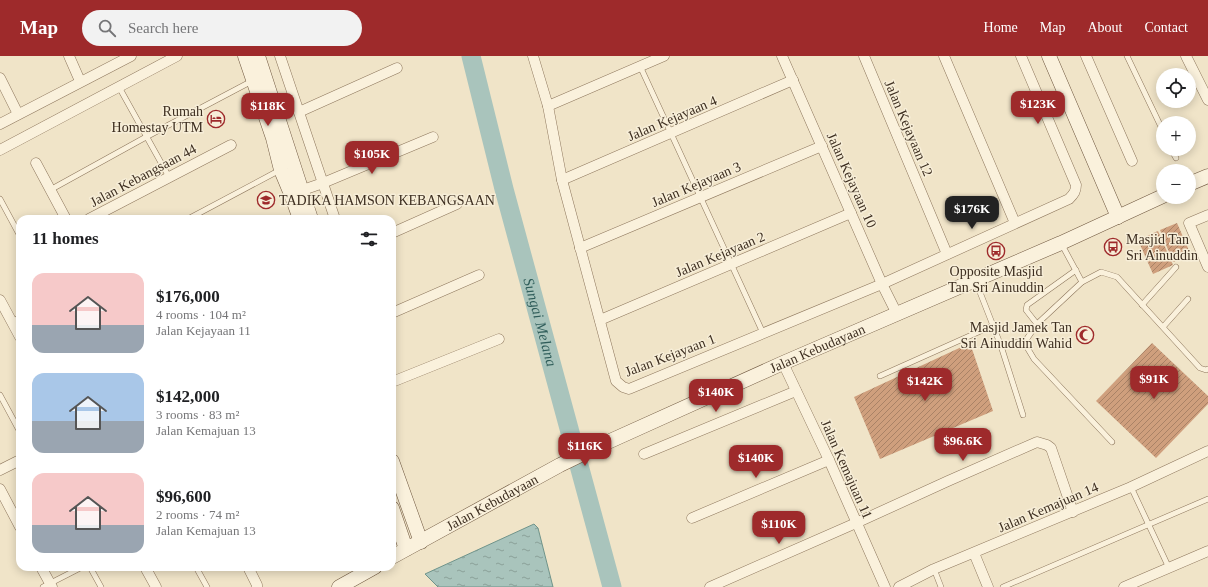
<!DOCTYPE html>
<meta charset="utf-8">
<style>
:root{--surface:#fff;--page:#f2f2f2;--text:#202124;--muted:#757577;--accent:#9e2a2b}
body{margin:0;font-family:Georgia,serif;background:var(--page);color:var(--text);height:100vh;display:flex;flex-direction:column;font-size:15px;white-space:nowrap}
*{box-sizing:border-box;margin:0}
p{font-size:13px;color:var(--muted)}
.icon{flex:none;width:22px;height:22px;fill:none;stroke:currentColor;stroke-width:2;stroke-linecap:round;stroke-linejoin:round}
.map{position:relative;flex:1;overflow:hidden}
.drawer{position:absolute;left:16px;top:159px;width:380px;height:356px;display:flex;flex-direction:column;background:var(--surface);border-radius:12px;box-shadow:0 2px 10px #0003}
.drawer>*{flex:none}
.buttons{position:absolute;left:1156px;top:12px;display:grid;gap:8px}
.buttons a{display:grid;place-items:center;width:40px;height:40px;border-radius:50%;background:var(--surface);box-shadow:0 2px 10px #0003;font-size:20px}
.price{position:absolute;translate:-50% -34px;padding:0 9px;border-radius:8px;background:var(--accent);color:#fff;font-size:13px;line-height:26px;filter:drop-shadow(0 1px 2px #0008)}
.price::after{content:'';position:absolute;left:50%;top:24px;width:12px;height:9px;margin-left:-6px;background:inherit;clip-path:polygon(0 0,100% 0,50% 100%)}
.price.selected{background:#222;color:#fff}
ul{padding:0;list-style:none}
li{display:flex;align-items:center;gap:12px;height:100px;padding:0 16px}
li span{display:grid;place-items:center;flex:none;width:112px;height:80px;border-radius:12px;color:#555}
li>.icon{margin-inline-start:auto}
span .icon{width:48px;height:48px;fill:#fffc;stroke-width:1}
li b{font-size:17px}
h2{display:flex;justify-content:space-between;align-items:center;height:48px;padding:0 16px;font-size:17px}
header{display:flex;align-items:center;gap:24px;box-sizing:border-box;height:56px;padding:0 20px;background:var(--accent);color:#fff}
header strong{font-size:19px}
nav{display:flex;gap:22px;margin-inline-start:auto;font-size:14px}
.search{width:280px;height:36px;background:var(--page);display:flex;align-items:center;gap:10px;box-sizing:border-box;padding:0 14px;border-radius:22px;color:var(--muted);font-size:15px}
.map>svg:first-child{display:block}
.water{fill:url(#water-ripples);stroke:#6f938a}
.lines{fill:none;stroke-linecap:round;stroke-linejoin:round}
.river{stroke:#a9c4bc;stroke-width:19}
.building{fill:url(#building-hatch)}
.lane-casing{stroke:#8d765c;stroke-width:6}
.street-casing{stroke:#8d765c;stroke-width:11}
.secondary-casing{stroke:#6f573f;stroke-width:15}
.lane{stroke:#faf1dc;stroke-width:5}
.street{stroke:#faf1dc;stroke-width:10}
.secondary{stroke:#faf1dc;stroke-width:14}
.labels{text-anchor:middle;stroke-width:3;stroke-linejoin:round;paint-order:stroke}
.poi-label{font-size:14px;fill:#3d2e20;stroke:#f7eed8;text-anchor:end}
.street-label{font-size:14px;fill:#3d2e20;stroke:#f7eed8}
.water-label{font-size:15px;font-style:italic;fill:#2f5d5a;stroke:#f7eed8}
</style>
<header>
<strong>Map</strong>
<div class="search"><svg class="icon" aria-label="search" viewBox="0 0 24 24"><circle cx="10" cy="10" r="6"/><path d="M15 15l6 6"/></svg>Search here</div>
<nav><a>Home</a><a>Map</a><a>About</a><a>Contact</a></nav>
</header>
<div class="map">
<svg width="1208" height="531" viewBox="0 0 1208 531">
<defs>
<pattern id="water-ripples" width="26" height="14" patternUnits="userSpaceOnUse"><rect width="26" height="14" fill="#a9c4bc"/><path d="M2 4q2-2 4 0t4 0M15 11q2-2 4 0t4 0" fill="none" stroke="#8ba098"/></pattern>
<pattern id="building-hatch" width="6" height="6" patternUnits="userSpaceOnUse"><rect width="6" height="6" fill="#cf9f7d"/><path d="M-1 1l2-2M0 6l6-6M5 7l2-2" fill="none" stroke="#a98266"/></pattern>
</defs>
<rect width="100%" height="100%" fill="#f0e4c8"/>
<path class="water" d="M534,468L538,472L553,531H438L425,518Z"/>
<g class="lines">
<path class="river" id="s1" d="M471,0L504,133L612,531"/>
</g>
<g class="building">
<path d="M1177,167L1191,199L1173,206L1160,174Z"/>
<path d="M1158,175L1173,209L1153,218L1138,184Z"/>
<path d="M970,287L993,355L880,403L854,341Z"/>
<path d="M1152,287L1208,340V348L1156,402L1096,345Z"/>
</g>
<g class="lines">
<defs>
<g id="lane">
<path d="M1127,0L1163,75"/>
<path d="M640,10L763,277"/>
<path d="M119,31L169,121"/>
<path d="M1171,93L1176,102"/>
<path d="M50,134L146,81L252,25"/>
<path d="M0,143L20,180"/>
<path d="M188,163L280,114"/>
<path d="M1061,187L1082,226L1101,216L1117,221L1200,312L1206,314L1208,313"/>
<path d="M976,226L1001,290L1026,284"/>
<path d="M1082,226L1037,268L1026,284L1028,293L1034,303L1112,386"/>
<path d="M1142,249L1176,211"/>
<path d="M12,266L20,261"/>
<path d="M1037,268L1026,254L1027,249L1076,214"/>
<path d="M1163,271L1188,243"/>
<path d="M1001,290L1023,359"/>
<path d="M880,320L994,269"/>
<path d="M0,339L20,376"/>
<path d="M1131,431L1169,512"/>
<path d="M90,511L101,531"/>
<path d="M196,511L207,531"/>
<path d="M934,513L941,531"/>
<path d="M43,531L82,511"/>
<path d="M1003,531L1208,443"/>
</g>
<g id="street">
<path d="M69,0L80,25"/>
<path d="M280,0L335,163"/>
<path d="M533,0L548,50L562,124L616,325L623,331L629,333L882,228L1069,143C1074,138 1076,135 1076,129L1021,0"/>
<path d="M782,0L882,228L897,258"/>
<path d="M864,0L947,198"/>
<path d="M944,0L1015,167"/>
<path d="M1086,0L1132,105"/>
<path d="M1186,0L1208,44"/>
<path d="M0,22L18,58"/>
<path d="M548,50L664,0"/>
<path d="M299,56L397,12"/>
<path d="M0,68L131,0"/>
<path d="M0,94L177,0"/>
<path d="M36,107L66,163"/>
<path d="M562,124L793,24"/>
<path d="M297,136L323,127L433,81"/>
<path d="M1208,159L1189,167L1208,211"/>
<path d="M89,163L231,89"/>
<path d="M392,177L457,148"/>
<path d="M580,192L822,90"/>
<path d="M0,244L20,281"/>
<path d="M392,257L479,219"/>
<path d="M600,264L851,157"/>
<path d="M783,307L829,404L885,531"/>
<path d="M392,326L499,283"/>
<path d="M644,398L796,335"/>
<path d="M0,414L20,404"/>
<path d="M0,433L20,471"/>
<path d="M692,462L829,404"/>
<path d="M974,497L988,531"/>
<path d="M41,511L52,531"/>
<path d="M145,511L156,531"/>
<path d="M248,511L257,529V531"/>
<path d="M710,531L856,467L948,425L1037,386L1047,389L1051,392L1073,456"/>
<path d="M899,531L934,513L1131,431L1208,395"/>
<path d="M1124,531L1208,495"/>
</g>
<g id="secondary">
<path d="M245,0L273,82L281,114L291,138L300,163"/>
<path d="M258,0L311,163"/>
<path d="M1049,0L1118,161"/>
<path d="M1189,128L1208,120"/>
<path d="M392,405L421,486"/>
<path d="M392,452L406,493"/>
<path id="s2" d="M392,501L560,409L599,390L783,307L1061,187L1163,140"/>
<path d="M339,531L375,511"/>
</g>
</defs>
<use href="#lane" class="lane-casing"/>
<use href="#street" class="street-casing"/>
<use href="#secondary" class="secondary-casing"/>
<use href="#lane" class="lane"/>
<use href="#street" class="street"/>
<use href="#secondary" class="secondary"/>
</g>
<defs>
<symbol id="hotel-ring" viewBox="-11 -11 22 22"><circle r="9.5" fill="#f7eed8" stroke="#9e2a2b" stroke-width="1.5"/><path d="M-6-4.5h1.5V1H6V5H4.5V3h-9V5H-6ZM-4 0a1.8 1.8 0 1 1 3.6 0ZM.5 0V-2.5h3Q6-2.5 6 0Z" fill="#9e2a2b"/></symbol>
<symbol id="school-ring" viewBox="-11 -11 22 22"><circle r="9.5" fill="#f7eed8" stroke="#9e2a2b" stroke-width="1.5"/><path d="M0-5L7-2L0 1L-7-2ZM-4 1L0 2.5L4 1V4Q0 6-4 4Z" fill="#9e2a2b"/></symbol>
<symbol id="bus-ring" viewBox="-11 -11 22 22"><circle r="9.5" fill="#f7eed8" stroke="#9e2a2b" stroke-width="1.5"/><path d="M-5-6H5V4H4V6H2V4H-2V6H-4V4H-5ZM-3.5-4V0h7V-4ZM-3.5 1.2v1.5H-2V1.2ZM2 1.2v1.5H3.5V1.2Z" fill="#9e2a2b"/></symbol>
<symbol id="mosque-ring" viewBox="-11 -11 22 22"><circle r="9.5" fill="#f7eed8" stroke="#9e2a2b" stroke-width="1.5"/><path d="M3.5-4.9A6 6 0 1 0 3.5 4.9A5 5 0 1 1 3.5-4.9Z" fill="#9e2a2b"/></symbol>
</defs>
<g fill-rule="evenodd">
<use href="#hotel-ring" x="206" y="53" width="20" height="20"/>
<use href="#school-ring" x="256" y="134" width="20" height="20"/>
<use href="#bus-ring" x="1103" y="181" width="20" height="20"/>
<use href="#bus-ring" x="986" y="185" width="20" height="20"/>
<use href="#mosque-ring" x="1075" y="269" width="20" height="20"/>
</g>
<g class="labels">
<g class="poi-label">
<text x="203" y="60">Rumah<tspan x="203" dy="16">Homestay UTM</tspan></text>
<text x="279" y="149" text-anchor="start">TADIKA HAMSON KEBANGSAAN</text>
<text x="1126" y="188" text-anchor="start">Masjid Tan<tspan x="1126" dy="16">Sri Ainuddin</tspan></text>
<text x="996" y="220" text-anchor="middle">Opposite Masjid<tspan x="996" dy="16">Tan Sri Ainuddin</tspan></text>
<text x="1072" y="276">Masjid Jamek Tan<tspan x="1072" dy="16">Sri Ainuddin Wahid</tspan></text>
</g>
<g class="street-label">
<text transform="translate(672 62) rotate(-23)" y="5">Jalan Kejayaan 4</text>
<text transform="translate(909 72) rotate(67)" y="5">Jalan Kejayaan 12</text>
<text transform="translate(143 119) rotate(-28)" y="5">Jalan Kebangsaan 44</text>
<text transform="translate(852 124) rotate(66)" y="5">Jalan Kejayaan 10</text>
<text transform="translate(696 128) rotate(-23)" y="5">Jalan Kejayaan 3</text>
<text transform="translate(720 198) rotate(-23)" y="5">Jalan Kejayaan 2</text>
<text dy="5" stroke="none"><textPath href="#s2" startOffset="474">Jalan Kebudayaan</textPath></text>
<text transform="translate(670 299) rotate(-21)" y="5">Jalan Kejayaan 1</text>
<text transform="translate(847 413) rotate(66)" y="5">Jalan Kemajuan 11</text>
<text dy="5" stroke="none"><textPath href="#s2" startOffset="114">Jalan Kebudayaan</textPath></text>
<text transform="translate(1048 451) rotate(-23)" y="5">Jalan Kemajuan 14</text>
</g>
<g class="water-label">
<text dy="5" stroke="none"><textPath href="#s1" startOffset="275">Sungai Melana</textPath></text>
</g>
</g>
</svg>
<div class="buttons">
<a><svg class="icon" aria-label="locate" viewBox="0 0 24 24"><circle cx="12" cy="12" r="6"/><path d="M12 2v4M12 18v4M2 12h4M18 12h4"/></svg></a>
<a>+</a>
<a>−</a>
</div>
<b class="price" style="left:1038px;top:69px">$123K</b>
<b class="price" style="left:268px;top:71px">$118K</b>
<b class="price" style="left:372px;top:119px">$105K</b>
<b class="price selected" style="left:972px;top:174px">$176K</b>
<b class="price" style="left:1154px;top:344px">$91K</b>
<b class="price" style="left:925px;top:346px">$142K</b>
<b class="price" style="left:716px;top:357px">$140K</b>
<b class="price" style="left:963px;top:406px">$96.6K</b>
<b class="price" style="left:585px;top:411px">$116K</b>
<b class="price" style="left:756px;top:423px">$140K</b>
<b class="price" style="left:779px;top:489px">$110K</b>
<section class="drawer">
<h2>11 homes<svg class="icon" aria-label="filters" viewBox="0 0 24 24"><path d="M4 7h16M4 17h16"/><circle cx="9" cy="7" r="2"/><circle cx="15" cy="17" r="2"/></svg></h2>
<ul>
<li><span style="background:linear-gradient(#f6c9c9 65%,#9aa5b1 0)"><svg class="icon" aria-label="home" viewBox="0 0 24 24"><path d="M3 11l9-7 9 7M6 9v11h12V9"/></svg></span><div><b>$176,000</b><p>4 rooms · 104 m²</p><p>Jalan Kejayaan 11</p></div></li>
<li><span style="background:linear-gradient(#a9c7e8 60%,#9aa5b1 0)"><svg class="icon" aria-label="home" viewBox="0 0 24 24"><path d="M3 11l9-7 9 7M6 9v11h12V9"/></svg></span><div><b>$142,000</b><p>3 rooms · 83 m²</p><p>Jalan Kemajuan 13</p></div></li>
<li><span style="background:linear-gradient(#f6c9c9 65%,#9aa5b1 0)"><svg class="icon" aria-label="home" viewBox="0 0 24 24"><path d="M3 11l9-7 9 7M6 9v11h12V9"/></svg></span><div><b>$96,600</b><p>2 rooms · 74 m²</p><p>Jalan Kemajuan 13</p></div></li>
</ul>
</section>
</div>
